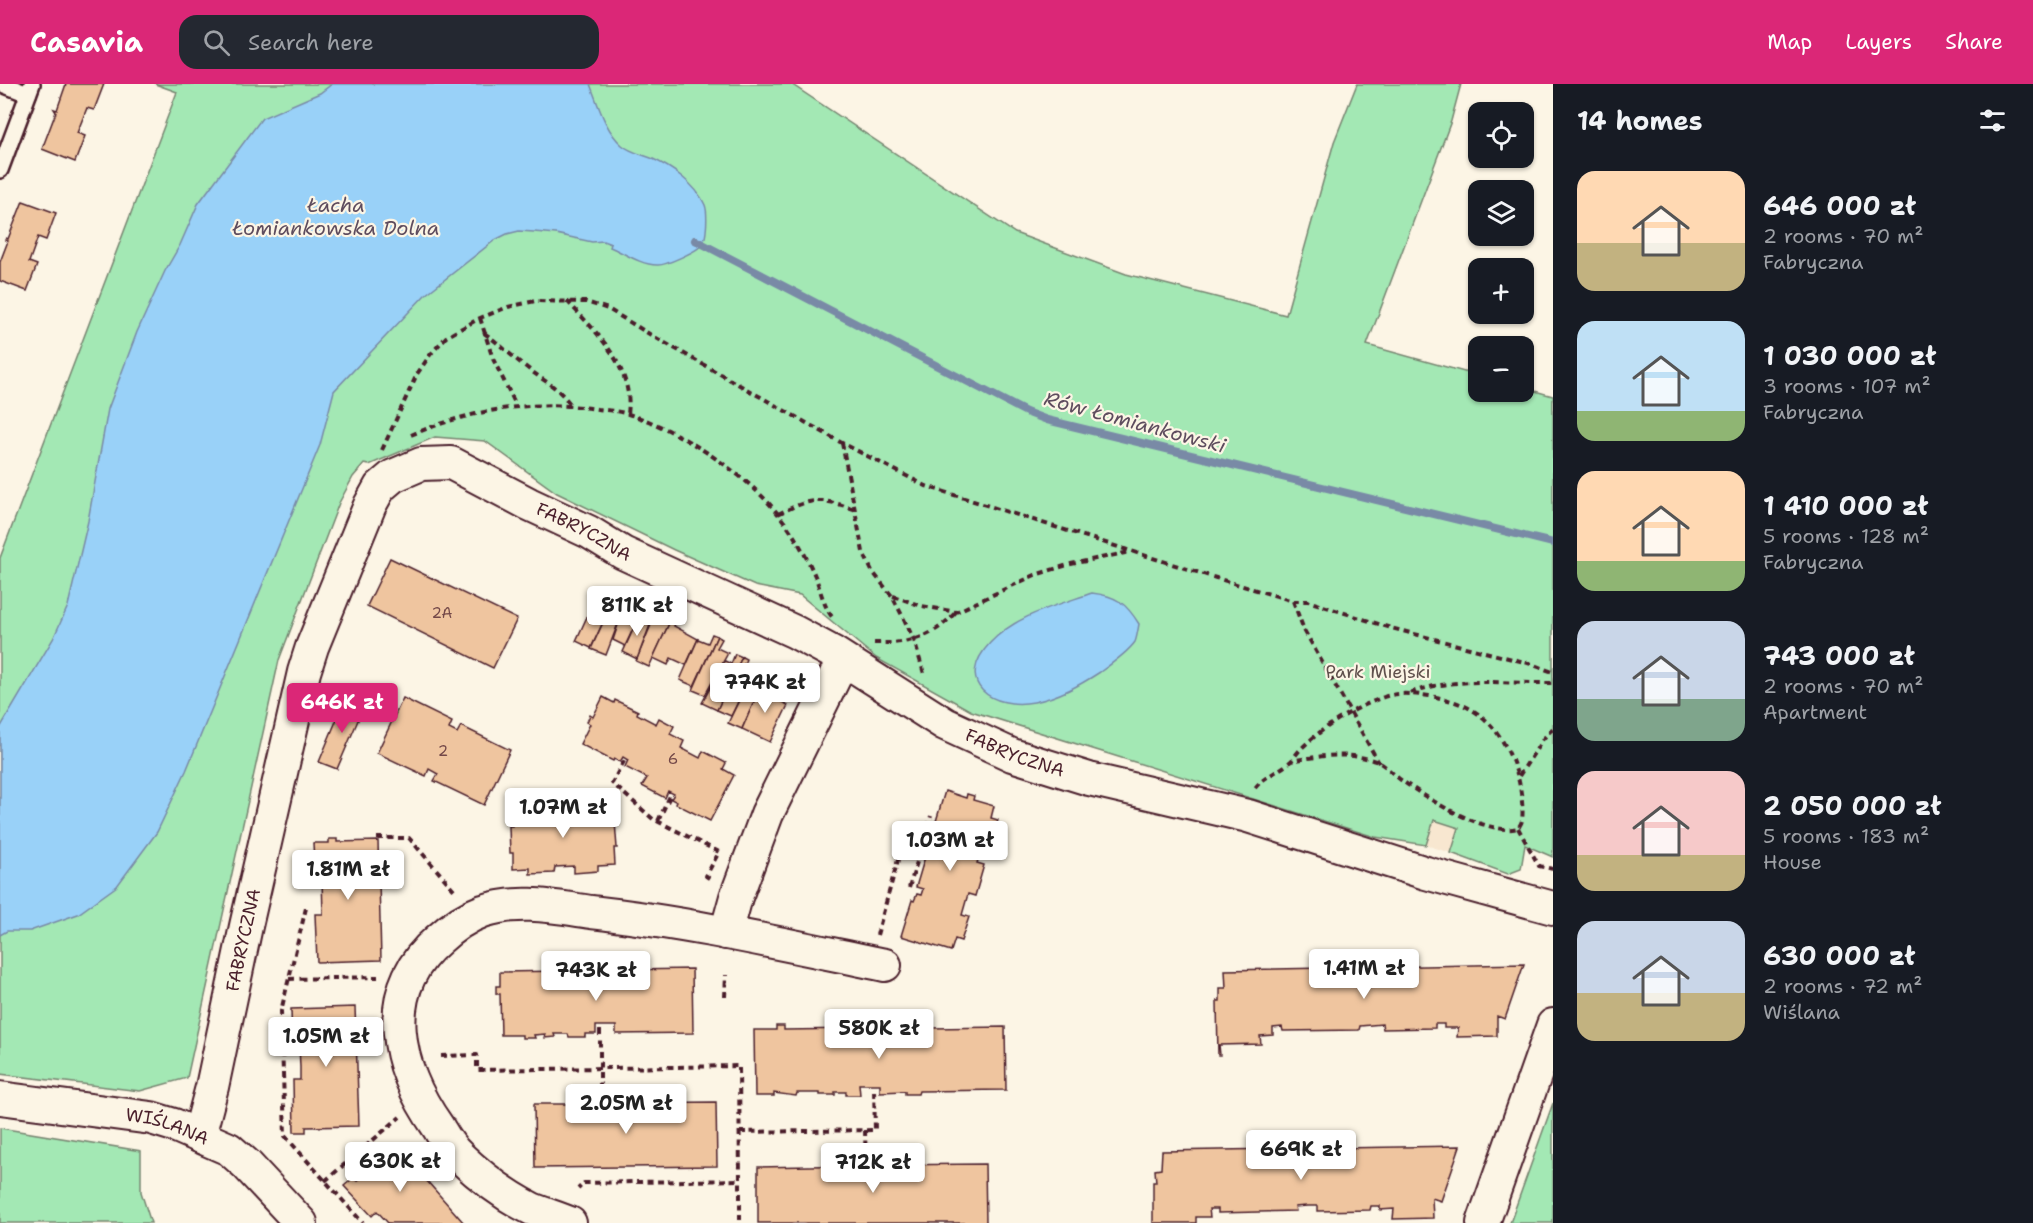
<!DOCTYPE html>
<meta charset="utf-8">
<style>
:root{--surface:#171b24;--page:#242831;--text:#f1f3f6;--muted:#9ea1a6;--accent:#db2777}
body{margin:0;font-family:"Shantell Sans",sans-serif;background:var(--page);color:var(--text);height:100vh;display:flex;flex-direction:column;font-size:22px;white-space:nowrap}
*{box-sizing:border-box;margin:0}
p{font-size:20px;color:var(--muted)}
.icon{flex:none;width:33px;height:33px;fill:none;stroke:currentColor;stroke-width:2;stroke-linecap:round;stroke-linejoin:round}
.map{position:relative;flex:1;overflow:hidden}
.side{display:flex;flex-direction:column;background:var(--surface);width:480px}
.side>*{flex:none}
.controls{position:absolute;left:1468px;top:18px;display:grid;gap:12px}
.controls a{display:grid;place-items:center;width:66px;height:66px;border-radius:12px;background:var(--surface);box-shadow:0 2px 4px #0004;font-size:30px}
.price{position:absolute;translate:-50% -51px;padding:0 14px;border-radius:6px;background:#fff;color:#222;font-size:20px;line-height:39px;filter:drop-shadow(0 2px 3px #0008)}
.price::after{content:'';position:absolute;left:50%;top:36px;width:18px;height:14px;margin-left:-9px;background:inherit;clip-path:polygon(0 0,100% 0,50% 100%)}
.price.on{background:var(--accent);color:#fff}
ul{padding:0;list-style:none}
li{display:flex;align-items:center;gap:18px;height:150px;padding:0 24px}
li span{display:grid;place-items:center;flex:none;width:168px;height:120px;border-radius:18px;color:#555}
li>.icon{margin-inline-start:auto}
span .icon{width:72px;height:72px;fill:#fffc;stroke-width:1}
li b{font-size:26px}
h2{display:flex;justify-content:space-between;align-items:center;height:72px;padding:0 24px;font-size:26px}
header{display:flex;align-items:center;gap:36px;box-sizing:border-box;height:84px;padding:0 30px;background:var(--accent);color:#fff}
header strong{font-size:28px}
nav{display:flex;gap:33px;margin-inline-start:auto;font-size:21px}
.search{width:420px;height:54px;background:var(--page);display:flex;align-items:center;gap:15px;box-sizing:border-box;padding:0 21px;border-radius:18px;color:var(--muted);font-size:22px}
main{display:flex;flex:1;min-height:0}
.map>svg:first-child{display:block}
.built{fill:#f8e7d0}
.green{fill:#a3e8b4;stroke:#768470;stroke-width:1.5}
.water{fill:#99d1f8;stroke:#798aa6;stroke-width:1.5}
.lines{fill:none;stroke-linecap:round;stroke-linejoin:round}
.stream{stroke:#798aa6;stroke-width:8}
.building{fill:#efc59f;stroke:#4a1f2b;stroke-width:1.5}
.service-casing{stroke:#4a1f2b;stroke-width:20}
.minor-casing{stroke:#4a1f2b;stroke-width:36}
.path{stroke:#4a1f2b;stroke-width:4;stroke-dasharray:6 4.5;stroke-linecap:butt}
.service{stroke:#fcf5e5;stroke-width:15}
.minor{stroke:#fcf5e5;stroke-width:32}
.labels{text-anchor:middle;stroke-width:4.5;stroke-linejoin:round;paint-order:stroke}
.number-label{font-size:15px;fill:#734848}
.street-label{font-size:18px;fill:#4a1f2b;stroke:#fcf5e5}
.park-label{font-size:18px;fill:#60514d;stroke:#fcf5e5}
.water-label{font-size:20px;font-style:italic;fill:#5e4c5e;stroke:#fcf5e5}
</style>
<header>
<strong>Casavia</strong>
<div class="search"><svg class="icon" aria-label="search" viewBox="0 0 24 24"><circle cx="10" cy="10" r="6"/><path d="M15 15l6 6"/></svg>Search here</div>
<nav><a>Map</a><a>Layers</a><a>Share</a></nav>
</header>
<main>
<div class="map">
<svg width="1553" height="1139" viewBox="0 0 1553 1139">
<rect width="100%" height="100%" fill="#fcf5e5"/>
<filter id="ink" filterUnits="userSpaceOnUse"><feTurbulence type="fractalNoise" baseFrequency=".0167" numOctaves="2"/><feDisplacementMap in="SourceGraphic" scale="12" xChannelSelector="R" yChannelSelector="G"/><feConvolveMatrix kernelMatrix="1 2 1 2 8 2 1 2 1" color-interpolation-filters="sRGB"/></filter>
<g filter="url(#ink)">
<path class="built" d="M1434,736L1459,744L1451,769L1426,761Z"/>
<g class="green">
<path d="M155,0H791L1015,149L1126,190L1286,231L1334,58L1357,0H1461L1451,37L1367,261L1479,292V308H1524V304L1553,312V773L1525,761L1521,785L1508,790L1451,769L1459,744L1434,736L1426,761L1375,753L971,627L876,574L800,511L755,502L674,466L557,409L485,357L435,353L369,381L364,380L353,393L339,419L279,576L187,994L140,1007L0,990V474L177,8Z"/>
<path d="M1553,1019V1139H1510Z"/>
<path d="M0,1044L141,1067V1108L151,1139H0Z"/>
</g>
<g class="water">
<path d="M332,0H590C598,20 605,46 622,61C630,68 641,70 651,74C671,83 696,100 705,121C708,129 707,155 702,161C697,167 665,182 657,181C641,181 624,169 610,163L611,160L603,157L592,158L556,150L534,148L519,147L507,150L495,156L425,211L334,307L320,361L186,687L157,748L117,802L78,830L30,847H7L0,851V644L53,555L68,522L88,437L108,325L137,248L165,187L180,161L198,120L262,34L320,9Z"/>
<path d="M1092,509C1117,512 1126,519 1139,540C1138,545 1137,553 1135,558C1128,568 1110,581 1100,588C1080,601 1059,613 1034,618C992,626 953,599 990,559C1016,531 1058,521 1092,509Z"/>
</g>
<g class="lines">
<path class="stream" d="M695,156L1026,328L1047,336L1553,459"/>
</g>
<g class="building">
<path d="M66,0H104L94,26L87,24L77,49L85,52L75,78L42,65L56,28L54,25L57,26Z"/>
<path d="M23,117L56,129L46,156L38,153L29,178L37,181L27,207L0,197V178L8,157L5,156L6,154L8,155Z"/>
<path d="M390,474L517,535L493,584L367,522Z"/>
<path d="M606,519L611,521L591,564L576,557L591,524L601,529Z"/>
<path d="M611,521L616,523L612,533L619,537L606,571L591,565Z"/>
<path d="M637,524L642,526L625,562L613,556L622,529L632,533Z"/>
<path d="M658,524L673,531L649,583L636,577Z"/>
<path d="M642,526L646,528L643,538L650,541L637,575L623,568Z"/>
<path d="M673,531L678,533L674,542L698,555L686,581L671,574L668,581L653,574Z"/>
<path d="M712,550L717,552L694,602L680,596L698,555L708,559Z"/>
<path d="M717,552L722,555L717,564L728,569L705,611L693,606Z"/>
<path d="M735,570L742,573L717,626L702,619L725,577L731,580Z"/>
<path d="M742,573L746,575L742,585L752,589L731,632L717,626Z"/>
<path d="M760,591L765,593L742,645L728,639L748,598L756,601Z"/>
<path d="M765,593L770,595L766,605L776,610L774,614L788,621L770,658L742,645Z"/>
<path d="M603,613L614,619L615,616L638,627L637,630L656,640L659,634L674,642L670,650L684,657L681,664L700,674L703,667L726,679L723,685L734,691L710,737L676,720L677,718L671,715L674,710L668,707L665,714L642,702L647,694L625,683L628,676L623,673L620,678L614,675L613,677L580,660L590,640L587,638L590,631L593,633Z"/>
<path d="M403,614L452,638L449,645L457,649L461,642L510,666L484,721L434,697L438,690L429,685L426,692L377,669Z"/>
<path d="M356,616L365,620L337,685L319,678L344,618L353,621Z"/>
<path d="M945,707L966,714L967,710L974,712L973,716L994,722L991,734L998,736L991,760L984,758L977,779L984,781L975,812L968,810L962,831L969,833L961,857L955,855L951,867L901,852L912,816L914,817L917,810L921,811L923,805L916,803L930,756L937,758L939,752L934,751L936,744H934Z"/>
<path d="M595,719V725L612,724L613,738H615L617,764H614L615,781L598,782V787L574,789V782L555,783L554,789L530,790V784L513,785V769H510L509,742H512L511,729L528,728V722L552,721V727L571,726V720Z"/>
<path d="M329,755H337V758L378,757L381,876L317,878L315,830H323L322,795H315L313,759H329Z"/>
<path d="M1524,880L1505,935L1497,932V952L1457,953L1458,944H1444V940H1435V944L1383,945L1382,940L1360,942L1359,946L1283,947L1282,943L1273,944V951L1260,952L1261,960L1219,961L1220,971H1218L1217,917H1220V904H1226L1225,886Z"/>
<path d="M692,885L693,949L616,950V942H596V950H585V953H569L568,950H554L555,953L544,954L545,950L534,951L535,954H522V951H501L500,910H496V902H500V888Z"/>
<path d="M355,923L359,1042L306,1043V1048H294L293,996H300V983L299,961H292L291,925Z"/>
<path d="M776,942H784V946L1005,943L1006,1006L919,1007L918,1010H905V1007L880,1008V1000H859L860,1011H846V1008H835V1011H820V1009H797L796,1012L774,1009V1012H755L754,946H776Z"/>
<path d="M716,1018L717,1082L535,1084L534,1020H597V1027H617V1019Z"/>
<path d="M396,1062L464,1139H388L377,1127L372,1132L344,1102L353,1094L357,1097L379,1077L377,1074L384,1068L386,1071Z"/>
<path d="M1460,1062L1441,1117L1432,1114L1433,1134L1393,1135L1394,1125L1380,1126V1122H1371L1370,1126L1318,1127V1122H1307L1295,1123L1296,1127L1218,1129V1125H1209L1210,1133H1196V1139H1153V1098H1156L1155,1086L1161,1085L1162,1067Z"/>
<path d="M985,1080L986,1139H758V1083L862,1081V1089H882V1081Z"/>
</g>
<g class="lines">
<defs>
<g id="service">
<path d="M2,0L28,10"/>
<path d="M0,86L32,0"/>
</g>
<g id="minor">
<path d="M726,849L736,813L767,730L843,576"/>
<path id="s1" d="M0,1014L151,1034L174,1041L229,1065L246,1080L301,1139"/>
<path id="s2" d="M199,1052L212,1003L246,842L304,588L312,563L370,421L380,403L393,392L421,380L451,379L529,420L589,448L623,469L795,548L832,568L945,640L1012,671L1089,695L1248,732L1426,789L1553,824"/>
<path d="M570,1139C558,1134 544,1130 532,1125C506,1112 480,1092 459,1072C450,1064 444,1053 438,1043C397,985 377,908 438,856C451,844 466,833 483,827C518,815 556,823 591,828C690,839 787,861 885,881"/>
<path d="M1483,1139L1553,941"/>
</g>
</defs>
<use href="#service" class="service-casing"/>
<use href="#minor" class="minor-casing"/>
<g class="path">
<path d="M567,217C597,249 634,283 628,330"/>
<path d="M480,234L493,275L516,321"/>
<path d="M484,249C499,259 511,272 526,283C543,297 556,301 570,320"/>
<path d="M411,351C471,326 532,315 597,325C607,326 618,327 628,330C656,338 682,353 706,368C732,385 758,405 778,430C793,448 806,471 815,492C821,506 823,522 833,534"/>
<path d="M842,359L863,468L872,487L892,512L904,535L914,556L925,593"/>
<path d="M382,366L417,290L430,271L446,253L480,234L508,223L535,217L586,218L608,225L651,251L842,359L926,402L1216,494L1293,517H1308L1391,544L1528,579L1553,588"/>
<path d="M778,430C811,414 819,413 854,425"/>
<path d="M893,512L922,522L956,528L1035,491L1071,480L1130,468"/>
<path d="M1293,517L1304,546L1379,679"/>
<path d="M874,559C910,560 931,555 956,528"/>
<path d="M1410,609C1455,592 1505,600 1553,599"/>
<path d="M624,677L612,699L653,735L719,768L706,792L712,796"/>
<path d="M1519,692L1543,655L1553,644"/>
<path d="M1255,704C1264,692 1279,688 1291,677C1294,674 1296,670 1299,667C1322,643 1354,624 1384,613C1398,608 1414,610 1429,612C1477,619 1500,641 1516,687C1520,697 1524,725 1522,736C1522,738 1519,743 1518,744C1488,752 1429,716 1404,698C1395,693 1387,682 1378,678C1351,667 1318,672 1291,677"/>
<path d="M658,737L670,712"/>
<path d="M1518,744L1539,782L1553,785"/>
<path d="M377,754H409L456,808"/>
<path d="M909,804L931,732"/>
<path d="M306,824L281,927L285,1052L363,1139"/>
<path d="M877,851L906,747L925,752"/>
<path d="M289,895L378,893"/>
<path d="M725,913L726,891"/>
<path d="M600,946V1023"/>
<path d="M441,972L477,971V986L739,982L740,1096L584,1099L578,1105"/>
<path d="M865,1046L866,1087"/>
<path d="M740,1048L875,1046L874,1005"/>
<path d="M325,1097L400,1033"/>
<path d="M740,1136V1096"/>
</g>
<use href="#service" class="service"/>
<use href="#minor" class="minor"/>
</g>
</g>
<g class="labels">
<g class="number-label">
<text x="442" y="534">2A</text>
<text x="443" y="672">2</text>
<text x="673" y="680">6</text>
</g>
<g class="street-label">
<text dy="6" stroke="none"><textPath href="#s2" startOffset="903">FABRYCZNA</textPath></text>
<text dy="6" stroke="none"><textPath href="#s2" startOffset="1389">FABRYCZNA</textPath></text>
<text dy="6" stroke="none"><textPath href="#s2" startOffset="201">FABRYCZNA</textPath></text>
<text dy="6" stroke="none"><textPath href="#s1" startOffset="170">WIŚLANA</textPath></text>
</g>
<g class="park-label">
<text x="1378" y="594">Park Miejski</text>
</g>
<g class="water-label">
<text x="336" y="128">Łacha<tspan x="336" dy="23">Łomiankowska Dolna</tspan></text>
<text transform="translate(1135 338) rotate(15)" y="7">Rów Łomiankowski</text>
</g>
</g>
</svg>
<div class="controls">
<a><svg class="icon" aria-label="locate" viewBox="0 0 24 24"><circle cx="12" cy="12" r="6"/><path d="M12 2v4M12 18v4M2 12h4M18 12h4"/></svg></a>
<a><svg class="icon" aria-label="layers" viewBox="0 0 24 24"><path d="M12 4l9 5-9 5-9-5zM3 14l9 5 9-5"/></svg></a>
<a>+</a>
<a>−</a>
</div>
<b class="price" style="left:637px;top:553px">811K zł</b>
<b class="price" style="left:765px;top:630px">774K zł</b>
<b class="price on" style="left:342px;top:650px">646K zł</b>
<b class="price" style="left:563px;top:755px">1.07M zł</b>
<b class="price" style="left:950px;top:788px">1.03M zł</b>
<b class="price" style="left:348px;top:817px">1.81M zł</b>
<b class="price" style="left:1364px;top:916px">1.41M zł</b>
<b class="price" style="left:596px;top:918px">743K zł</b>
<b class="price" style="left:879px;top:976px">580K zł</b>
<b class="price" style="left:326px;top:984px">1.05M zł</b>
<b class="price" style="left:626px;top:1051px">2.05M zł</b>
<b class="price" style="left:1301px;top:1097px">669K zł</b>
<b class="price" style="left:400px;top:1109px">630K zł</b>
<b class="price" style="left:873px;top:1110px">712K zł</b>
</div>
<section class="side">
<h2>14 homes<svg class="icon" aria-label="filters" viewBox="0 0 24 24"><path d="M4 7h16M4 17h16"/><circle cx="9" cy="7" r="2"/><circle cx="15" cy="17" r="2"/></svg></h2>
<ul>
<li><span style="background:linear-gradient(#ffd9b3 60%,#c2b280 0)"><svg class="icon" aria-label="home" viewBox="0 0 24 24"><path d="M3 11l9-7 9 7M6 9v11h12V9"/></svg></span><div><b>646 000 zł</b><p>2 rooms · 70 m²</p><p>Fabryczna</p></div></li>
<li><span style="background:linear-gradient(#bfe0f5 75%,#8fb573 0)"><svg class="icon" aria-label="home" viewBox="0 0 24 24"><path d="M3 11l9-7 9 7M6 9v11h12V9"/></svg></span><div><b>1 030 000 zł</b><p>3 rooms · 107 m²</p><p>Fabryczna</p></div></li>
<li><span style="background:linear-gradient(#ffd9b3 75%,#8fb573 0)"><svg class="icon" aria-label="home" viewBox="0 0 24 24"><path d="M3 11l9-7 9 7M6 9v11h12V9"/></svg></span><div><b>1 410 000 zł</b><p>5 rooms · 128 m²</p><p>Fabryczna</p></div></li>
<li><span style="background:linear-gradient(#c9d6e8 65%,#7fa58c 0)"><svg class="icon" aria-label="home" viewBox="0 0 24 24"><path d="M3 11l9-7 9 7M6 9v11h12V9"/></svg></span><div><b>743 000 zł</b><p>2 rooms · 70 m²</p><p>Apartment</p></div></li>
<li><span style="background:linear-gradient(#f6c9c9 70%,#c2b280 0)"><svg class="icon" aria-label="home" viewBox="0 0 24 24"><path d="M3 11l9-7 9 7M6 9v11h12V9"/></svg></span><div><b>2 050 000 zł</b><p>5 rooms · 183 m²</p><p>House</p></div></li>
<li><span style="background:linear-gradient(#c9d6e8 60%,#c2b280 0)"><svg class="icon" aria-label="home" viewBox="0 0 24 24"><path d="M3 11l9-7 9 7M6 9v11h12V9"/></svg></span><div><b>630 000 zł</b><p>2 rooms · 72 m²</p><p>Wiślana</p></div></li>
</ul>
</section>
</main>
